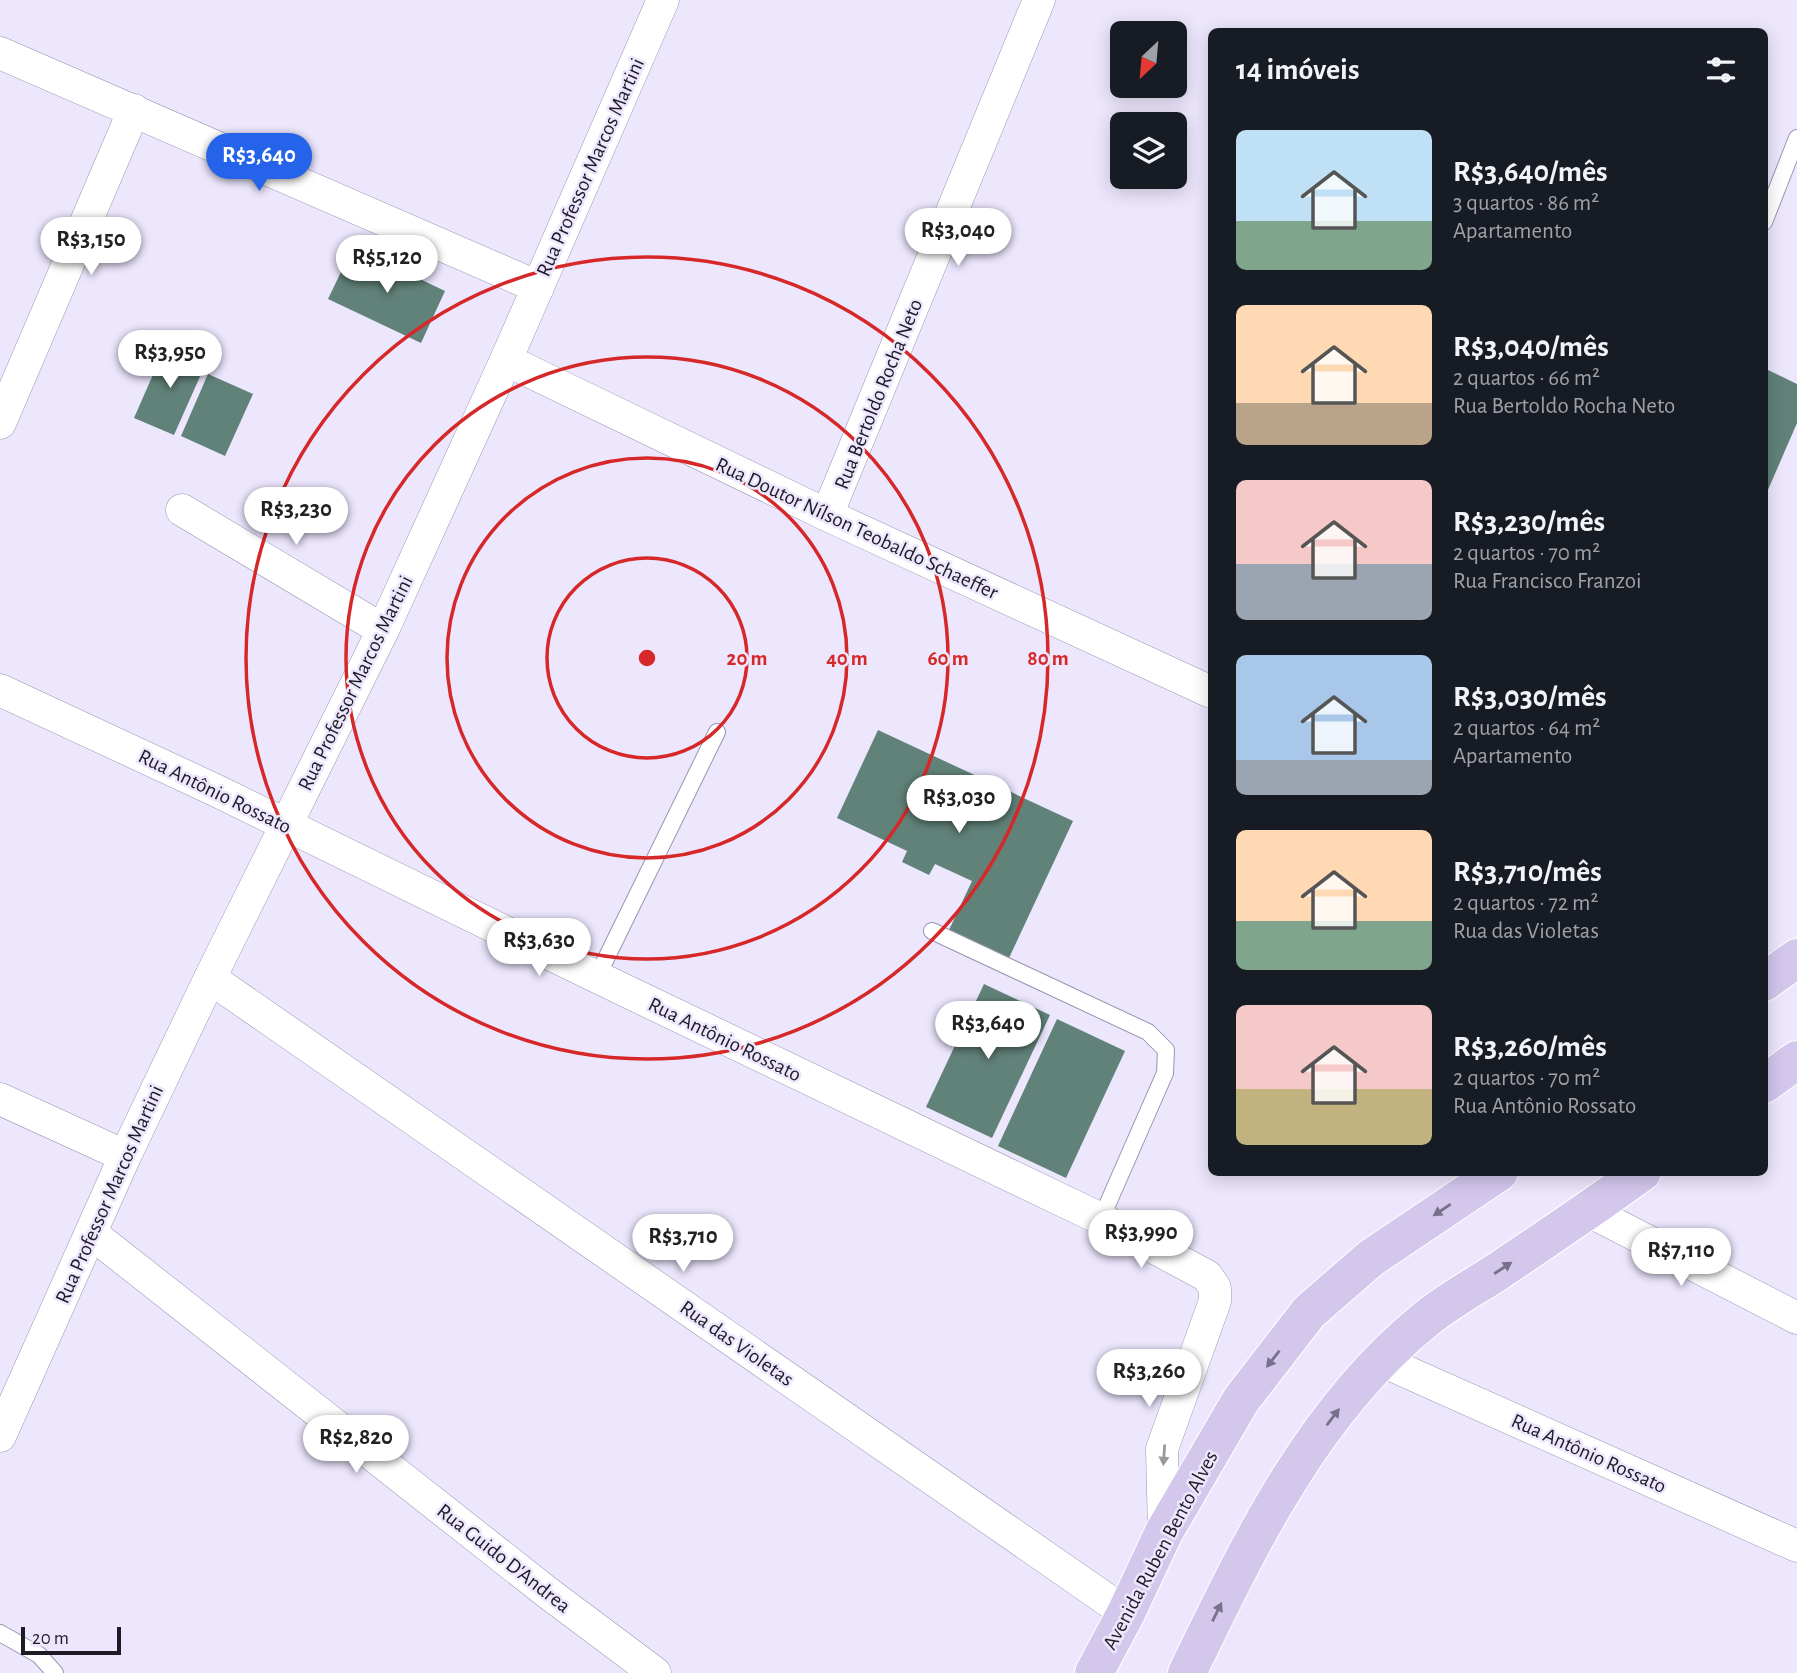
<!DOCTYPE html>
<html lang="pt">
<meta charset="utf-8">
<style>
:root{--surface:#171b24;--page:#20242c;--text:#f1f3f6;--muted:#9ea1a6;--accent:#2563eb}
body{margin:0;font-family:"Alegreya Sans",sans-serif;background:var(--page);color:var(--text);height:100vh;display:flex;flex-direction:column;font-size:26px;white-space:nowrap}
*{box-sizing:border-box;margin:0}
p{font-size:23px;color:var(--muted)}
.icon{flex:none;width:38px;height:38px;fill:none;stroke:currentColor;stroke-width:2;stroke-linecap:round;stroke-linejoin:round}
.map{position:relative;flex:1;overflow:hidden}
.side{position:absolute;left:1208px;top:28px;width:560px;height:1148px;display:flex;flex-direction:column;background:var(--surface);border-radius:10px;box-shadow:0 4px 18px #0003}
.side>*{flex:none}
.needle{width:46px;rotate:206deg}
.fabs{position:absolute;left:1110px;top:21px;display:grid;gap:14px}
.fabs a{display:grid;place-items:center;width:77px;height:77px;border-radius:10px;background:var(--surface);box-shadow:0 4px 18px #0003;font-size:35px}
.scale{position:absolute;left:21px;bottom:18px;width:100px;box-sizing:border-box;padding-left:7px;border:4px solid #1e1b26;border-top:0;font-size:19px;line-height:24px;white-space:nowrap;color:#1e1b26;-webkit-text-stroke:5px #ede7fe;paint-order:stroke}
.price{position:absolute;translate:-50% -60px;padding:0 16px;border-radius:24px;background:#fff;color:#222;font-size:23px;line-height:46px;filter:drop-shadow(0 2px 4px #0008)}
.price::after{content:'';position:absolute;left:50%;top:42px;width:21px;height:16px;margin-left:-10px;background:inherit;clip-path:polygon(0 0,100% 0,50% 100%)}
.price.on{background:var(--accent);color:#fff}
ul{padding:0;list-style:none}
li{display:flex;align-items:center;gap:21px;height:175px;padding:0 28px}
li span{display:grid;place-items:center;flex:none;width:196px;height:140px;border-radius:10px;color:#555}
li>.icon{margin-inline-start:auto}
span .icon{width:84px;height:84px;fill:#fffc;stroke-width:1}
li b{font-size:30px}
h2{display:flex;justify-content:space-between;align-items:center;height:84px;padding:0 28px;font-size:30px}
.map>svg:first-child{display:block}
.building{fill:#618279}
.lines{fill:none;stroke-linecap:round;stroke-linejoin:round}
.lane-casing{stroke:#9b94af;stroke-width:18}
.street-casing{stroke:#9b94af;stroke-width:33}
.primary-casing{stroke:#fff;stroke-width:40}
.lane{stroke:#fff;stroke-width:16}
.street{stroke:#fff;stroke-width:32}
.primary{stroke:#d3c7ec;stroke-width:38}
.oneway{fill:#787189}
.oneway2{fill:#9a989d}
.ring{fill:none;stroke:#d62828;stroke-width:3.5}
.labels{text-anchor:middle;stroke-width:5;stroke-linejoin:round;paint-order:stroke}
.street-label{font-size:21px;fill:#1e1b26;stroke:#ede7fe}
.centre{fill:#d62828;stroke:#ede7fe;stroke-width:3.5}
.ring-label{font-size:21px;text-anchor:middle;font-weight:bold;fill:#d62828;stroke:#ede7fe;stroke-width:5;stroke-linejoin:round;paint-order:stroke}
</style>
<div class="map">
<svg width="1797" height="1673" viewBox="0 0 1797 1673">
<rect width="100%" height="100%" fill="#ede7fe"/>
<g class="building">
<path d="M353,247L445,291L421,343L328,299Z"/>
<path d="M166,345L206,363L174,435L134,418Z"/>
<path d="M1764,368L1797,384V423L1764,499Z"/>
<path d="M208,374L253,394L225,456L181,436Z"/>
<path d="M878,730L1073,821L1009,958L949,930L972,881L935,864L929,875L902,862L907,851L837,818Z"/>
<path d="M984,984L1050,1015L992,1138L926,1107Z"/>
<path d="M1057,1019L1125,1051L1066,1178L998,1146Z"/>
</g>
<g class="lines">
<defs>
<g id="lane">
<path d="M1764,222L1797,138"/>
<path d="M932,931L1148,1032L1166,1050L1165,1073L1101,1219"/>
<path d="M597,977L717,732"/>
<path d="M0,1633L39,1655L55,1673"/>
</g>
<g id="street">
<path d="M0,53L538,287"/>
<path d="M506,360L827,515L1211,692"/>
<path d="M0,423L134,110"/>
<path d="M182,510L383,630"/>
<path d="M827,515L1039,0"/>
<path d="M0,690L215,790L597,977L1101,1219L1207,1276L1215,1288V1301L1162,1449L1164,1532"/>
<path d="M210,978L1126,1613"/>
<path d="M0,1099L125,1156"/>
<path d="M1589,1211L1797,1318"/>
<path d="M91,1233L548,1593L655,1673"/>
<path d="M1380,1360L1797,1546"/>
<path d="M0,1436L125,1156L210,978L383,630L506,360L663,0"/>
</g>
<g id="primary">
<path d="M1764,982L1797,958"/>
<path d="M1764,1084L1797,1060"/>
<path d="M1094,1673L1126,1613L1164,1532L1241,1400L1309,1312L1371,1258L1499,1172"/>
<path d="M1187,1673C1249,1545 1313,1410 1426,1319C1448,1301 1474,1287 1497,1272C1546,1239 1594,1207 1642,1172"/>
</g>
</defs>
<use href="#lane" class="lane-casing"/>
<use href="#street" class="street-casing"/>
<use href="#primary" class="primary-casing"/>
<use href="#lane" class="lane"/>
<use href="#street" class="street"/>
<use href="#primary" class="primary"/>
</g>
<defs><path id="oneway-solid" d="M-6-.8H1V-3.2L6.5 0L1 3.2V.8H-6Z" transform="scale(1.75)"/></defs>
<g class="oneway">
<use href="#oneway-solid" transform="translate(1442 1210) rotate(146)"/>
<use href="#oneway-solid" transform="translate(1503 1268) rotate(-33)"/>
<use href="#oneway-solid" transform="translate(1273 1359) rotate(128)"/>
<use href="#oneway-solid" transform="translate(1333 1417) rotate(-53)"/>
<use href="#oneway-solid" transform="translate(1217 1612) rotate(-64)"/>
</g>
<use class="oneway2" href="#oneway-solid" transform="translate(1164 1455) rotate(94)"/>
<g class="ring">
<circle cx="647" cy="658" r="100"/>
<circle cx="647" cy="658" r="200"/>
<circle cx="647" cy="658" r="301"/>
<circle cx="647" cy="658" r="401"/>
</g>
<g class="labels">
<g class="street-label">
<text transform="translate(590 167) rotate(-66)" y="7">Rua Professor Marcos Martini</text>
<text transform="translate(878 394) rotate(-68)" y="7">Rua Bertoldo Rocha Neto</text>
<text transform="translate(857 528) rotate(25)" y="7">Rua Doutor Nílson Teobaldo Schaeffer</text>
<text transform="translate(355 683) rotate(-64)" y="7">Rua Professor Marcos Martini</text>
<text transform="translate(215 791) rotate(26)" y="7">Rua Antônio Rossato</text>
<text transform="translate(725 1039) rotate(26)" y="7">Rua Antônio Rossato</text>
<text transform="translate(109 1194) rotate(-66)" y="7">Rua Professor Marcos Martini</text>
<text transform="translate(737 1343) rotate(35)" y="7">Rua das Violetas</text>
<text transform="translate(1589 1453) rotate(24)" y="7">Rua Antônio Rossato</text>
<text transform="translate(1160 1550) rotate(-62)" y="7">Avenida Ruben Bento Alves</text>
<text transform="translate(504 1558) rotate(38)" y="7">Rua Guido D'Andrea</text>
</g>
</g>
<circle cx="647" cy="658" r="10" class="centre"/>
<g class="ring-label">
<text x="747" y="665">20 m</text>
<text x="847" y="665">40 m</text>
<text x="948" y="665">60 m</text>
<text x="1048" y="665">80 m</text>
</g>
</svg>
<div class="fabs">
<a><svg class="needle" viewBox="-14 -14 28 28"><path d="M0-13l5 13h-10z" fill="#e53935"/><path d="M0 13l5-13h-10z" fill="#9ea1a6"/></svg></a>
<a><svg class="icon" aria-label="layers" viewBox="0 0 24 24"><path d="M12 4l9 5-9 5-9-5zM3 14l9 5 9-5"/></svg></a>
</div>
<div class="scale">20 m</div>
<b class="price on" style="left:259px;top:193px">R$3,640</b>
<b class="price" style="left:958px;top:268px">R$3,040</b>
<b class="price" style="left:91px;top:277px">R$3,150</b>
<b class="price" style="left:387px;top:295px">R$5,120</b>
<b class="price" style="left:170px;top:390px">R$3,950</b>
<b class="price" style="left:296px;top:547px">R$3,230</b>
<b class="price" style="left:959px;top:835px">R$3,030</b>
<b class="price" style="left:539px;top:978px">R$3,630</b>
<b class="price" style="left:988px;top:1061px">R$3,640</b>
<b class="price" style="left:1141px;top:1270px">R$3,990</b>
<b class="price" style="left:683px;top:1274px">R$3,710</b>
<b class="price" style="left:1681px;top:1288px">R$7,110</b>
<b class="price" style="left:1149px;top:1409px">R$3,260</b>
<b class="price" style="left:356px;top:1475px">R$2,820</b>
<section class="side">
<h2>14 imóveis<svg class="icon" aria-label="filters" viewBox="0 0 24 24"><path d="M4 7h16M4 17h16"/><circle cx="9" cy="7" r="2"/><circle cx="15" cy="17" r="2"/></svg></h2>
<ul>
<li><span style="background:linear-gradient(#bfe0f5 65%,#7fa58c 0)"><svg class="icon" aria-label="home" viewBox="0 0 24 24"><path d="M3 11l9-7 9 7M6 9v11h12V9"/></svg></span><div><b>R$3,640/mês</b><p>3 quartos · 86 m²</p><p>Apartamento</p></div></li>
<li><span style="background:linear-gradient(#ffd9b3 70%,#b9a48a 0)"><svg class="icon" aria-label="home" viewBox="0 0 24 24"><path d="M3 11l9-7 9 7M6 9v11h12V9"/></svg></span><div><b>R$3,040/mês</b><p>2 quartos · 66 m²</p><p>Rua Bertoldo Rocha Neto</p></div></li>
<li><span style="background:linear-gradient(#f6c9c9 60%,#9aa5b1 0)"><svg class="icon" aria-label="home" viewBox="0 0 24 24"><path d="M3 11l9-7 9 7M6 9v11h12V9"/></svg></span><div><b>R$3,230/mês</b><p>2 quartos · 70 m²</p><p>Rua Francisco Franzoi</p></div></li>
<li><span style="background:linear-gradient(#a9c7e8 75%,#9aa5b1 0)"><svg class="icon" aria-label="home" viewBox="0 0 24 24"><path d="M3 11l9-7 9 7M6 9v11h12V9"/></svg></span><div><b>R$3,030/mês</b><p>2 quartos · 64 m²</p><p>Apartamento</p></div></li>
<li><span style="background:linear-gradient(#ffd9b3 65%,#7fa58c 0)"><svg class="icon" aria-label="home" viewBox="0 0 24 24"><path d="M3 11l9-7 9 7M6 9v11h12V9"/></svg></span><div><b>R$3,710/mês</b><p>2 quartos · 72 m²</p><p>Rua das Violetas</p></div></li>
<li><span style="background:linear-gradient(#f6c9c9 60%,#c2b280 0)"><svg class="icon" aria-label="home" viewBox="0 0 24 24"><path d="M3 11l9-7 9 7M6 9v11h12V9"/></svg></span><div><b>R$3,260/mês</b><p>2 quartos · 70 m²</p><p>Rua Antônio Rossato</p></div></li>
</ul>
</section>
</div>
